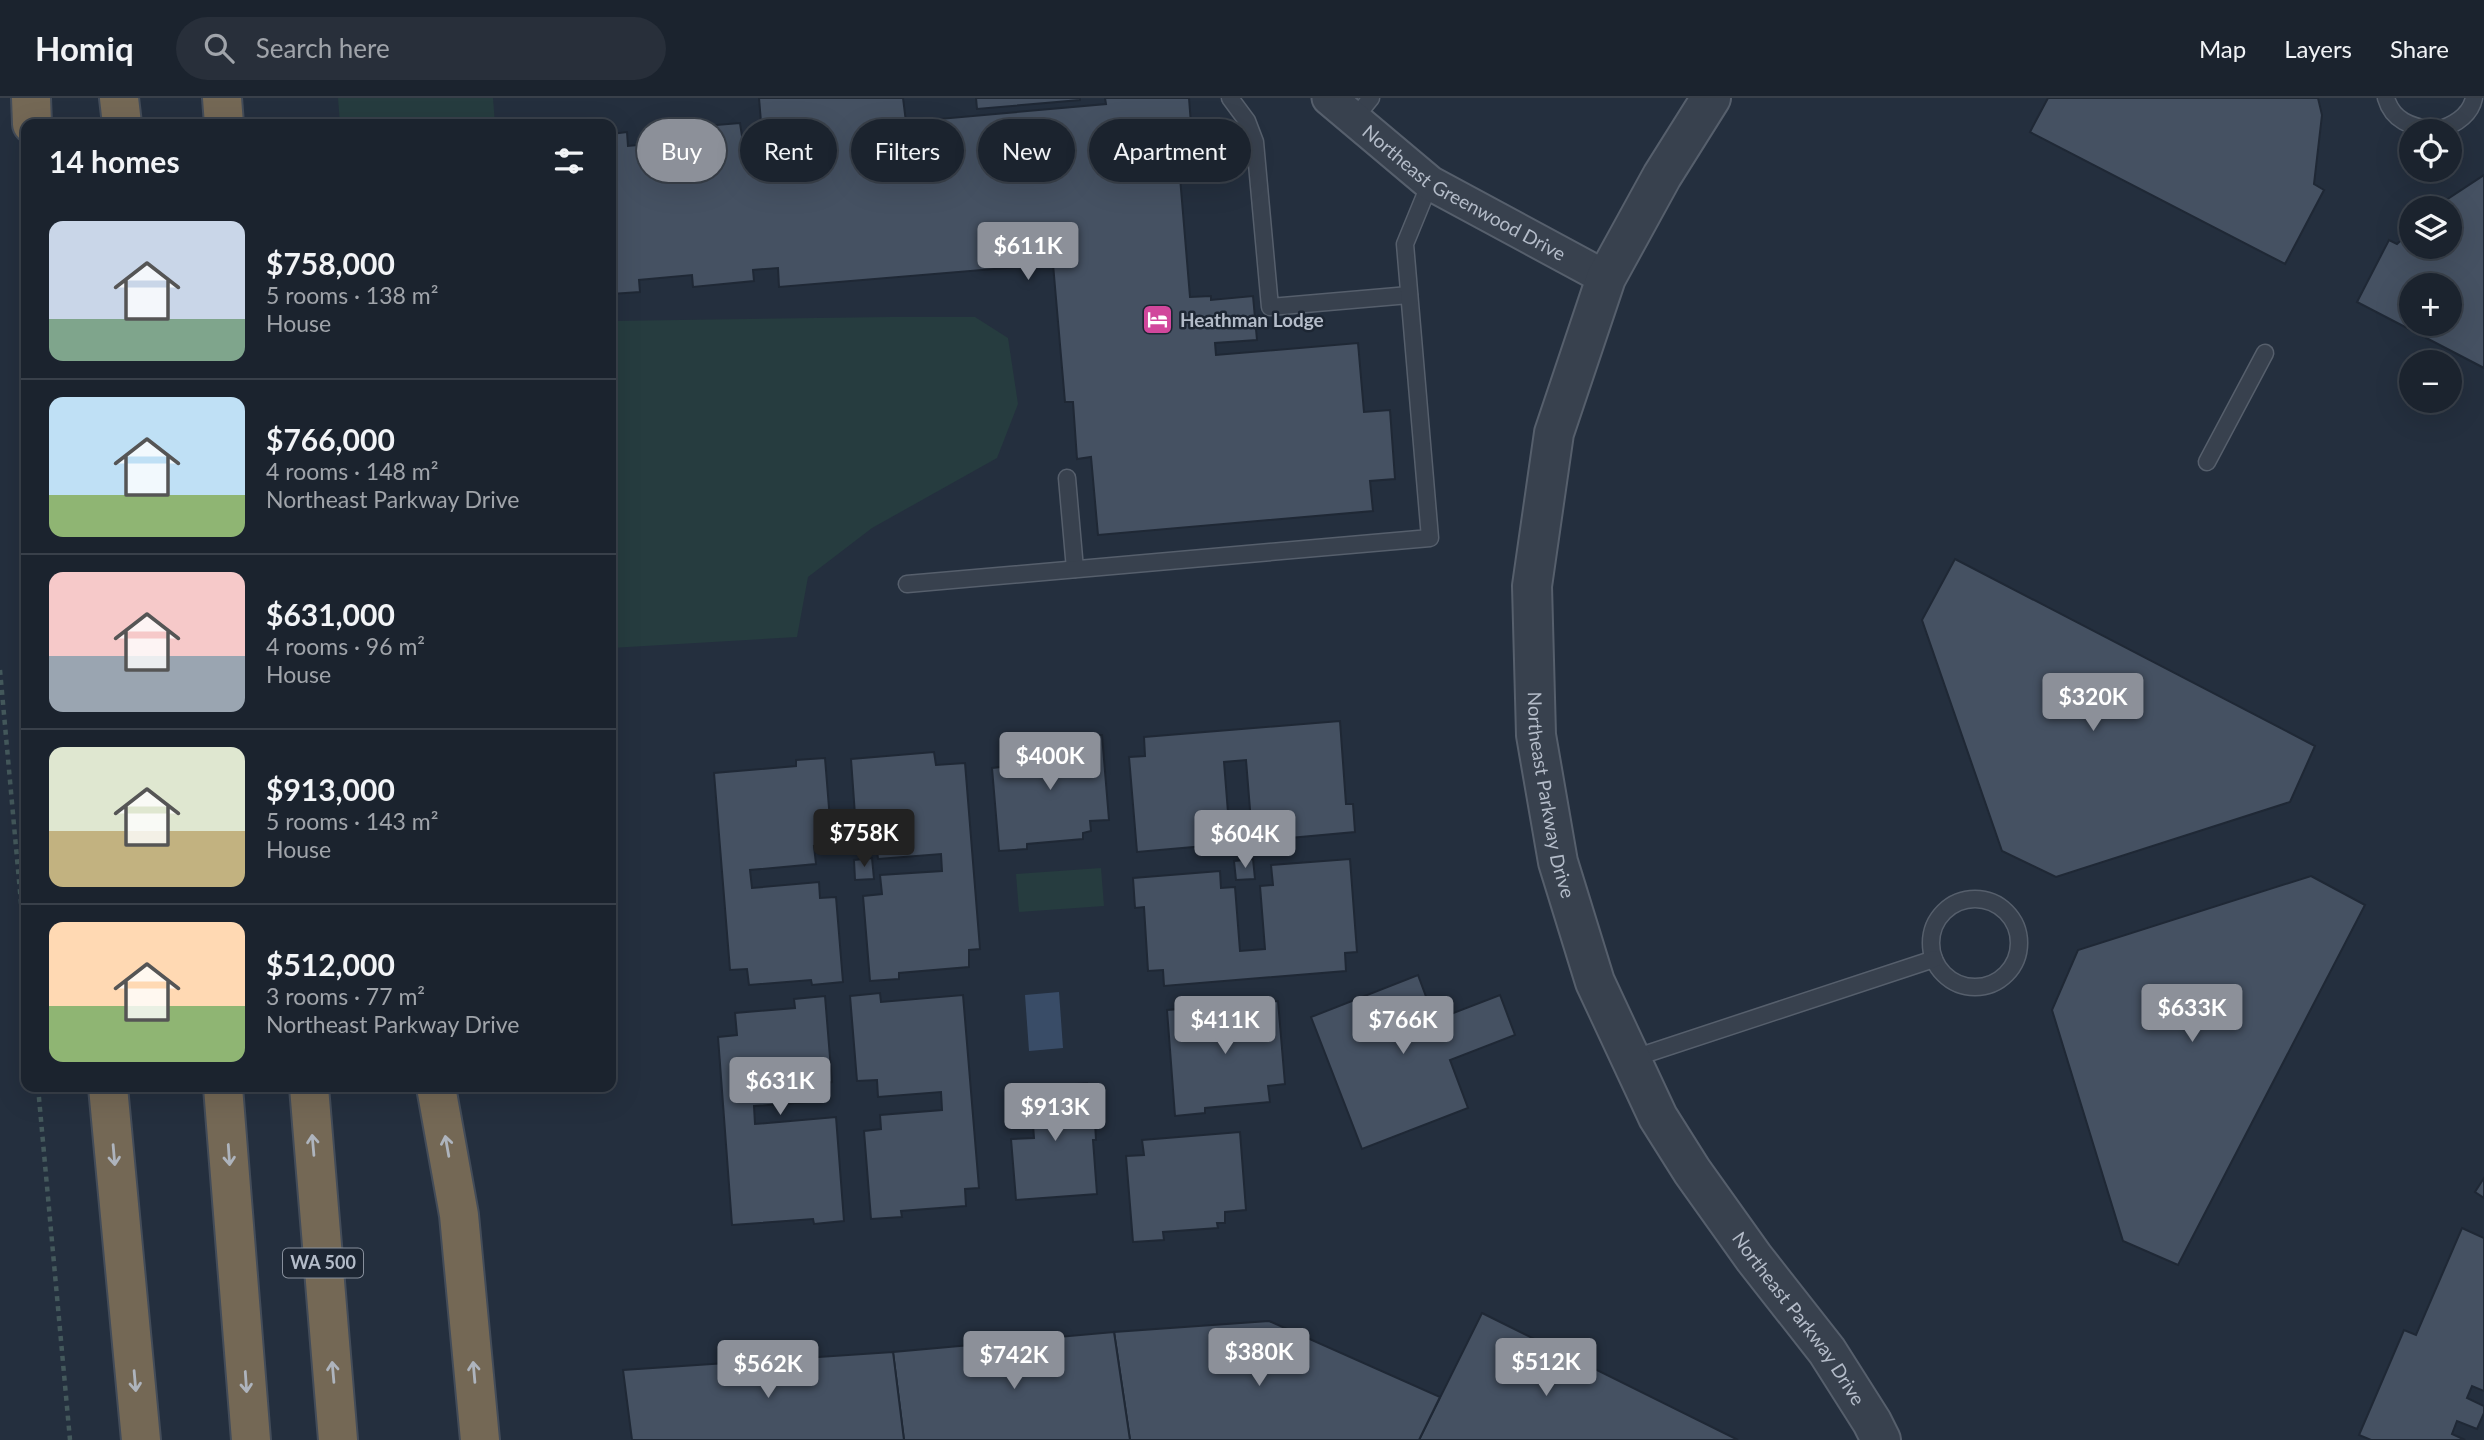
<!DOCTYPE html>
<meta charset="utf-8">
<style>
:root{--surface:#1b232e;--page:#282f3a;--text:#f1f3f6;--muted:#a0a4aa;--line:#39404a;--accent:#8c9099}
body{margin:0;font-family:Lato,sans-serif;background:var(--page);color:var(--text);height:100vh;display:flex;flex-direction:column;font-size:26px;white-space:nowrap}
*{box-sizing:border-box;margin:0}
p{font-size:23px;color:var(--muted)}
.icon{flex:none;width:38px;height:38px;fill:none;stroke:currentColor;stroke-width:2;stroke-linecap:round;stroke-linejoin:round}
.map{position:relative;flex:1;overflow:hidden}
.side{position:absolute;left:21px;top:21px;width:595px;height:973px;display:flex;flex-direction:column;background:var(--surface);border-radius:14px;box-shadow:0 7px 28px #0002,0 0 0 2px var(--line)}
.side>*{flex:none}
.top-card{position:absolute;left:637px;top:21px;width:665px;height:63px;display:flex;gap:14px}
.tools{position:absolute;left:2399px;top:21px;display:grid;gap:14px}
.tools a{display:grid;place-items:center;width:63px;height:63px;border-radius:50%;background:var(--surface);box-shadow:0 7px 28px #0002,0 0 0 2px var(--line);font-size:35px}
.price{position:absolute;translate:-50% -60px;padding:0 16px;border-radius:7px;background:var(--accent);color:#fff;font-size:23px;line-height:46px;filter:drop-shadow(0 2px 4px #0008)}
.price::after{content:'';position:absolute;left:50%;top:42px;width:21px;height:16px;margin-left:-10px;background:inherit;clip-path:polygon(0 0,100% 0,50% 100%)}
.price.on{background:#222;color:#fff}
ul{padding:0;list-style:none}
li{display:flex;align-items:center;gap:21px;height:175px;padding:0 28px}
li+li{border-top:2px solid var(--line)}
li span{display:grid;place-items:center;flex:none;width:196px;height:140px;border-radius:14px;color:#555}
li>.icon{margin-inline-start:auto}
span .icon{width:84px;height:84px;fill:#fffc;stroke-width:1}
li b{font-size:30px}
h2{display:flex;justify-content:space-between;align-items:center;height:84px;padding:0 28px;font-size:30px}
.pill{padding:0 24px;border-radius:32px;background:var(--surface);box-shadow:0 7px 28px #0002,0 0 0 2px var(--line);font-size:24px;line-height:63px}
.pill.on{background:var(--accent);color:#fff}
header{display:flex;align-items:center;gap:42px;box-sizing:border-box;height:98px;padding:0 35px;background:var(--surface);border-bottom:2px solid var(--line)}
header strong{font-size:33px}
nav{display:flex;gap:38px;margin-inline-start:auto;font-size:24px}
.search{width:490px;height:63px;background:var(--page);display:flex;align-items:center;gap:18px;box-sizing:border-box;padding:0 24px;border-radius:38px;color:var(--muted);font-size:26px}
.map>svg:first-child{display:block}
.green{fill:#263c3f}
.water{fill:#394c67}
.building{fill:#455162;stroke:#1f2835;stroke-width:2;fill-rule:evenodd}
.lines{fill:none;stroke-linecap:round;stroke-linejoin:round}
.service-casing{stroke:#565f6c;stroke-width:19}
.minor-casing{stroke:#565f6c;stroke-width:37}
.tertiary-casing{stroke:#565f6c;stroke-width:42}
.motorway-casing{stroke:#434c59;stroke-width:42}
.path{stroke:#44595c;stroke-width:4.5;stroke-dasharray:5 5;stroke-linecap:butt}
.service{stroke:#38414e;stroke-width:16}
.minor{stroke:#38414e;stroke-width:33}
.tertiary{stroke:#38414e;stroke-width:38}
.motorway{stroke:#746855;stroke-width:38}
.oneway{stroke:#aeb4bd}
.labels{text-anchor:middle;stroke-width:5;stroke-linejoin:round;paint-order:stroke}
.shield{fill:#1d2633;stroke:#878f9c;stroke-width:2}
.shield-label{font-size:18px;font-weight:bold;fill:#b4bcc9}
.street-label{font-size:19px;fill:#b4bcc9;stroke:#1d2633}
.poi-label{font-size:19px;font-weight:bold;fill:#b4bcc9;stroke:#1d2633;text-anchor:start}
</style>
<header>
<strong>Homiq</strong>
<div class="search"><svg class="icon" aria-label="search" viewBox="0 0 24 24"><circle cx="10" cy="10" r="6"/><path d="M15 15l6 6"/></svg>Search here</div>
<nav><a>Map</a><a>Layers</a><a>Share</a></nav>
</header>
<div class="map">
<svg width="2484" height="1342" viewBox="0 0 2484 1342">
<rect width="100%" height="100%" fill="#242f3e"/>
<g class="green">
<path d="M338,0H493L495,26H340Z"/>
<path d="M890,219H975L1008,240L1018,306L997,360L872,430L808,479L797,539L611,550V223Z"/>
<path d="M1101,770L1104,808L1019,814L1016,776Z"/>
</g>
<path class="water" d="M1059,894L1063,950L1029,953L1025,897Z"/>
<g class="building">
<path d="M759,0H903L906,24L1106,6L1105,0H1189L1194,66L1179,67L1190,199L1211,198V202L1253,198L1257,242L1215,245L1216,257L1358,245L1364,314L1390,312L1395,381L1370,383L1373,413L1098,437L1091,359L1077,361L1073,304H1065L1053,166L779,189L778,170L753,172L754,183L693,189L692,177L639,182L640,194L611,196V36L627,34L628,48L681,43L680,30L740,25L742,38L762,36Z"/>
<path d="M976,0H1080V2L977,11Z"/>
<path d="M2048,0H2318L2322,17L2314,86L2324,92L2285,166L2030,34Z"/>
<path d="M2484,77V270L2357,204L2389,142L2397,146L2412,132V149H2450V110H2434ZM2412,187H2450V226H2412Z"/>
<path d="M1955,461L2315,648L2290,704L2056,779L2002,753L1922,522Z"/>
<path d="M1340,623L1346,706H1353L1355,734L1268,742L1266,723L1251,724L1246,662L1224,664L1229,727L1215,728L1216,747L1137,754L1129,659L1145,658L1144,639Z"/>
<path d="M1102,637L1109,722L1090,723L1091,733L1083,735V741L1027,746V751L999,753L992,670L1009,668L1007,648L1072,644L1071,639Z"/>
<path d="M934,654L936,667L965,665L980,851L969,852V869L899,875V881L870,883L863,798L882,796L880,777L942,773L941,756L878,761L876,743L857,745L851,661Z"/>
<path d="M825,660L832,747L814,748L816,766L750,772L752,790L819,784L820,800L836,799L843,884L812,887L811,882L749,887L747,871L730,872L714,675L796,668V662Z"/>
<path d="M872,760L874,781L855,782L854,762Z"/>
<path d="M1253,761L1255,781L1236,782L1234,763Z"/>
<path d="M1350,761L1357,854L1345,855L1346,873L1164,888L1163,872L1148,873L1144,809L1135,810L1133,780L1220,773L1221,790L1235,789L1240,853L1265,851L1260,788L1273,787L1271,767Z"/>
<path d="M2311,778L2365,807L2178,1167L2123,1143L2052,912L2078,852Z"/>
<path d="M1418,877L1431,912L1448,906L1451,916L1500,897L1515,937L1450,962L1468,1010L1362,1051L1311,919Z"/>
<path d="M880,895L881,904L963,897L979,1090L965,1091L966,1108L901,1113L902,1119L871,1121L864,1033L881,1031L880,1017L942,1012L941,994L878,999L877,982L857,983L850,898Z"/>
<path d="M825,898L832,984L814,986L815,998H806L807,1004L754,1008L755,1026L836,1019L844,1123L814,1126L813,1121L732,1127L718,939L737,937L735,915L795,910L794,901Z"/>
<path d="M1278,903L1285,986L1268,988L1270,1004L1205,1010V1015L1175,1018L1167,912Z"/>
<path d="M1087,985L1088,1006H1094L1096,1042H1093L1097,1096L1016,1102L1011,1041L1034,1040L1033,1027L1017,1028L1015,995L1039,992V989Z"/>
<path d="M1240,1034L1246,1112L1225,1114V1125H1217L1218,1130L1163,1134L1164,1142L1133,1144L1126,1058L1144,1057L1142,1042Z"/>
<path d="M2484,1080V1100L2475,1094Z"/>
<path d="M2462,1130L2484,1140V1293L2472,1288L2467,1300L2484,1308V1315L2477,1331L2457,1323L2452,1336L2465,1342H2371L2359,1337L2404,1232L2416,1237Z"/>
<path d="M1482,1215L1738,1342H1419Z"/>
<path d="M1269,1223L1440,1299L1419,1342H1130L1114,1234Z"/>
<path d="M1114,1234L1130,1342H904L893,1254Z"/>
<path d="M893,1254L904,1342H632L623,1272Z"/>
</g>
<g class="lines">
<defs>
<g id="service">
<path d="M1230,0L1247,23L1255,44L1270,209L1409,197"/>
<path d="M2386,0C2393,24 2412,28 2433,33"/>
<path d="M1354,21L1371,0"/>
<path d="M2435,33C2452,28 2470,19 2474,0"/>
<path d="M2207,364L2265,255"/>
<path d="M1067,380L1075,471"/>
<path d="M907,486L1430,440L1405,146L1430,85"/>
<circle cx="1975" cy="845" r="44"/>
<path d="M1631,961L1934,861"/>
</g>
<g id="minor">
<path id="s1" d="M1329,0L1430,85L1606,180"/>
</g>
<g id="tertiary">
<path id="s2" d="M1711,0L1662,78L1606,180L1554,335L1532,488L1536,637L1558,764L1595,884L1658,1019L1692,1073L1754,1160L1827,1253L1872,1324L1881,1342"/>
</g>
<g id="motorway">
<path d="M31,0L32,26"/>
<path d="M119,0L122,26"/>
<path d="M222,0L224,26"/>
<path d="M108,989L141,1342"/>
<path d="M223,989L251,1342"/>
<path d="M309,989L338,1342"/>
<path d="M436,989L459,1117L480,1342"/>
</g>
</defs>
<use href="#service" class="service-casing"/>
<use href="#minor" class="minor-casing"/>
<use href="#tertiary" class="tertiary-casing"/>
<use href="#motorway" class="motorway-casing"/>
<g class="path">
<path d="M0,572L26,860"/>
<path d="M38,989L70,1342"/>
</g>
<use href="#service" class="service"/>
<use href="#minor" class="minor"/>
<use href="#tertiary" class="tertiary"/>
<use href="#motorway" class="motorway"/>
</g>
<defs><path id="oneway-shaft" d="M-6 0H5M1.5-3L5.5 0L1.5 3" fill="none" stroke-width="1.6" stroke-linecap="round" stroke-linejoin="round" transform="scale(1.75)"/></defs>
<g class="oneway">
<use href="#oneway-shaft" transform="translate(313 1047) rotate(-95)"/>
<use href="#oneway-shaft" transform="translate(447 1048) rotate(-100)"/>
<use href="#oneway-shaft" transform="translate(114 1057) rotate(85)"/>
<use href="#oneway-shaft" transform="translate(229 1057) rotate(86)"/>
<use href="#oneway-shaft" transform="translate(333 1274) rotate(-95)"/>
<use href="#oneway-shaft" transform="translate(474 1274) rotate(-95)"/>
<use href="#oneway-shaft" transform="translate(135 1283) rotate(85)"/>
<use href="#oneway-shaft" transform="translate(246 1284) rotate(86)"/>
</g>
<defs>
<symbol id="hotel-square" viewBox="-11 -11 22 22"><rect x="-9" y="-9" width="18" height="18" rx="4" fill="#d1479c" stroke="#1d2633"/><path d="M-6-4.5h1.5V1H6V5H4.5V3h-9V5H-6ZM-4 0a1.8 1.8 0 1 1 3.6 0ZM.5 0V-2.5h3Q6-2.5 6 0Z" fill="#fff"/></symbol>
</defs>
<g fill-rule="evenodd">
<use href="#hotel-square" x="1140" y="204" width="35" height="35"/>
</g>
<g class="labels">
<rect class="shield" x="283" y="1150.5" width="80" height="29" rx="5"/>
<g class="shield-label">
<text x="323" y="1171">WA 500</text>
</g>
<g class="street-label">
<text dy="7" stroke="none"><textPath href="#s1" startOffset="166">Northeast Greenwood Drive</textPath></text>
<text dy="7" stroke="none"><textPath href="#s2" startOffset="737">Northeast Parkway Drive</textPath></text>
<text dy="7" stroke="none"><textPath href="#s2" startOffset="1325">Northeast Parkway Drive</textPath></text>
</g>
<g class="poi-label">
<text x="1180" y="229">Heathman Lodge</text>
</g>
</g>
</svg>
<div class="tools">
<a><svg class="icon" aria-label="locate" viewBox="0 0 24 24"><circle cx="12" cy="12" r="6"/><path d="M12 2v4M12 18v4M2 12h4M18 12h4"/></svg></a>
<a><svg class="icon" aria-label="layers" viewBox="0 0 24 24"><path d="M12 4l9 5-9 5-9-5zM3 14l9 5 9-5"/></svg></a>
<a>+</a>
<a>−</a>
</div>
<b class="price" style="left:1028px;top:184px">$611K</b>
<b class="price" style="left:2093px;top:635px">$320K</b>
<b class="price" style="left:1050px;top:694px">$400K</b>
<b class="price on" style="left:864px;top:771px">$758K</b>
<b class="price" style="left:1245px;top:772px">$604K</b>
<b class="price" style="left:2192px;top:946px">$633K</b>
<b class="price" style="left:1225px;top:958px">$411K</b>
<b class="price" style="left:1403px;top:958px">$766K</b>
<b class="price" style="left:780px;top:1019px">$631K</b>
<b class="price" style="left:1055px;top:1045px">$913K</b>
<b class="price" style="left:1259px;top:1290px">$380K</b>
<b class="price" style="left:1014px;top:1293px">$742K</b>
<b class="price" style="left:1546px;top:1300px">$512K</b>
<b class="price" style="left:768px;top:1302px">$562K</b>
<div class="top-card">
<a class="pill on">Buy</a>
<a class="pill">Rent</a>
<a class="pill">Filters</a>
<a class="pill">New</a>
<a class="pill">Apartment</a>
</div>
<section class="side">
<h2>14 homes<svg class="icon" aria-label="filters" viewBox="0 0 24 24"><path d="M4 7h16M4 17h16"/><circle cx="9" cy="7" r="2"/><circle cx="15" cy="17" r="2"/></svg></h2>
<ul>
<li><span style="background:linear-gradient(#c9d6e8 70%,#7fa58c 0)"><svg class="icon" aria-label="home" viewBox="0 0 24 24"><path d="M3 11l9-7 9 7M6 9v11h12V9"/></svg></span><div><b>$758,000</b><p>5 rooms · 138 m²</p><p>House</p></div></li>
<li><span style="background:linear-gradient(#bfe0f5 70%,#8fb573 0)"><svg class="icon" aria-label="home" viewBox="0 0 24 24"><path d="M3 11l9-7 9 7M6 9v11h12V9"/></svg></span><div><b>$766,000</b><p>4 rooms · 148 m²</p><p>Northeast Parkway Drive</p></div></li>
<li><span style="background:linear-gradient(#f6c9c9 60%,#9aa5b1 0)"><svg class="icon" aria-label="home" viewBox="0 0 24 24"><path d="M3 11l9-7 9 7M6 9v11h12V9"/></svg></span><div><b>$631,000</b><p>4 rooms · 96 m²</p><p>House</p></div></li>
<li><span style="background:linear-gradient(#dfe7d0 60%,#c2b280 0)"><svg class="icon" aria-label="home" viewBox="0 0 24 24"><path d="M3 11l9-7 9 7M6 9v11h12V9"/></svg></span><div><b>$913,000</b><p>5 rooms · 143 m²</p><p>House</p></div></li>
<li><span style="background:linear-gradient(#ffd9b3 60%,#8fb573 0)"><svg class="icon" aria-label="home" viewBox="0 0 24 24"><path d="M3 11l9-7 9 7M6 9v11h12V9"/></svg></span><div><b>$512,000</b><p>3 rooms · 77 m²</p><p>Northeast Parkway Drive</p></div></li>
</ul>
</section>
</div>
